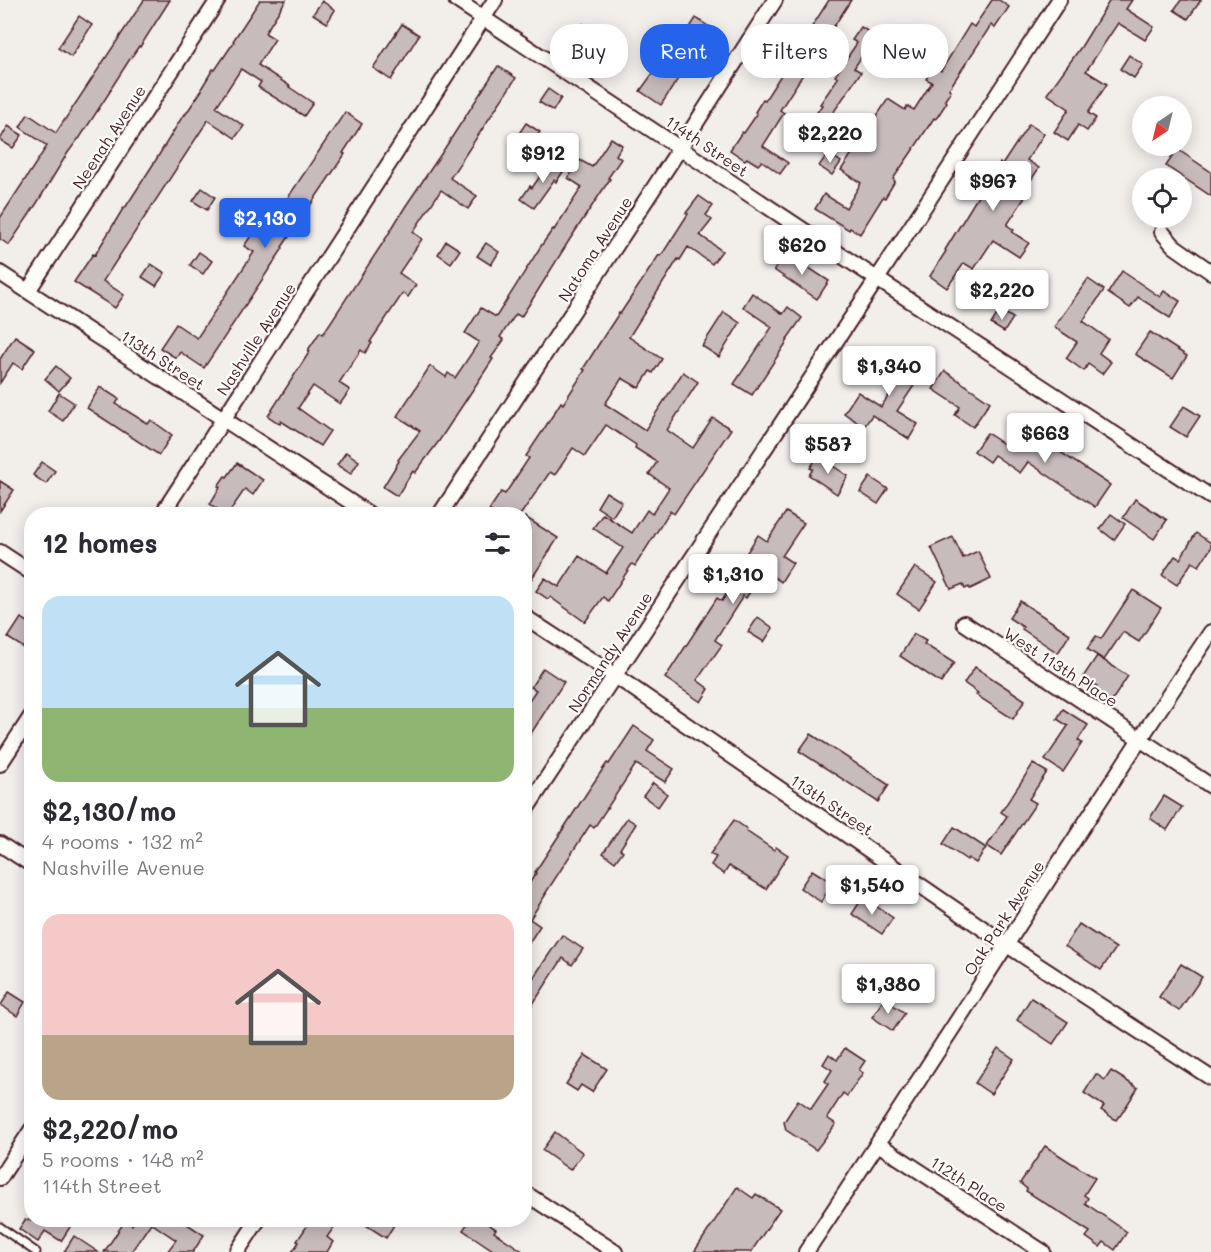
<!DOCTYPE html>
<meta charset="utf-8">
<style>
:root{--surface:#fff;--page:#f2f2f3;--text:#2b2b33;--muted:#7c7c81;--accent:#2563eb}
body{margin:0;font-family:Mali,sans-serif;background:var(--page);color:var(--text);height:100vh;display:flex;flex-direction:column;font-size:22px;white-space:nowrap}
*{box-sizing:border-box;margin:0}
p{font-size:20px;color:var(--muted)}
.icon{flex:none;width:33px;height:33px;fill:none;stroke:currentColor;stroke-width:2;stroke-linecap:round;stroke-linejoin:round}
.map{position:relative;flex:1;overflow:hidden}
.drawer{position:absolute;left:24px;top:507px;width:508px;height:720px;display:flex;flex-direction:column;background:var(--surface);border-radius:24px;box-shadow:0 3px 15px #0003}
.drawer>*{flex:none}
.hud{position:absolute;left:550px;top:24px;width:570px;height:54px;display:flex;gap:12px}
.needle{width:39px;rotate:215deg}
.buttons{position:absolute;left:1132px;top:96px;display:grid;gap:12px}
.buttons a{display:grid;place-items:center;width:60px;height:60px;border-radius:50%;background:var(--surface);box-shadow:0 3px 15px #0003;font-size:30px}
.price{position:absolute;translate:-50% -51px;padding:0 14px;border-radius:6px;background:#fff;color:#222;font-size:20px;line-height:39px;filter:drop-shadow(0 2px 3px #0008)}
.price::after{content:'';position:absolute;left:50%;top:36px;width:18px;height:14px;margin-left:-9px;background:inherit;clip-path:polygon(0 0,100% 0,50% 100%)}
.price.current{background:var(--accent);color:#fff}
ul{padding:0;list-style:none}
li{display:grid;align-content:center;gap:12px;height:318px;padding:0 18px}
li span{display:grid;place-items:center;height:186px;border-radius:18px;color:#555}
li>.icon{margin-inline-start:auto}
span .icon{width:108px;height:108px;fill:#fffc;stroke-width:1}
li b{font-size:26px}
h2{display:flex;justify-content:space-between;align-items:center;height:72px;padding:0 18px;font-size:26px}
.tag{padding:0 21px;border-radius:24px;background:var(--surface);box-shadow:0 3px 15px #0003;font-size:21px;line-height:54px}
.tag.current{background:var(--accent);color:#fff}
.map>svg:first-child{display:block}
.building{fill:#c8bbbb;stroke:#4a1f2b;stroke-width:1.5}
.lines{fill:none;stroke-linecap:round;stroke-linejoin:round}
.lane-casing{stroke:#4a1f2b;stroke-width:11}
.street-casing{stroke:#4a1f2b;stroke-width:18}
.lane{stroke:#fdfcf7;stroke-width:7}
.street{stroke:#fdfcf7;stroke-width:14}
.labels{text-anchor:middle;stroke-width:4.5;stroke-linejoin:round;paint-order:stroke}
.street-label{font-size:16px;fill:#4a1f2b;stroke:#fdfcf7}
</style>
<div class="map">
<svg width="1211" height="1252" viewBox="0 0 1211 1252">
<rect width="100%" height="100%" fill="#f2efeb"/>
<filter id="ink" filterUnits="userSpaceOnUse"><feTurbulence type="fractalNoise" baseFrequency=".0167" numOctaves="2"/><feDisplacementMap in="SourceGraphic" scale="12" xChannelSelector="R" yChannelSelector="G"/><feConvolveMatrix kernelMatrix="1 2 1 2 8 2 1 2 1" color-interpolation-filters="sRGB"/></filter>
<g filter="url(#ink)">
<g class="building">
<path d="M144,0H170L140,47L139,46L128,62L110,90H111L79,139H78L67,154L37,203L9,245L0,239V218L47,146L20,127L28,114L56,133Z"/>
<path d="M260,0H286L265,33L275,39L258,65L290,86L289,87L313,103L304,116L258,87L261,82L241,69L216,107L244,126L235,138L208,120L103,281L124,295L115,308L74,282L93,254L95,255L124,207L125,208L154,163L184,114L185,115L202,90L201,89L213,69L215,70L234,42L233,41Z"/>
<path d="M829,0H851L780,110L784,113L763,146L788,163L780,174L762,161L758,165L747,158L745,160L730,150L742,132L744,133L757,114L755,112L763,99L765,100Z"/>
<path d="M992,0H999L1009,7L995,28L991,25L949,89L951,91L945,100L947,102L936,119L934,118L917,144L893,179L895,181L885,198L883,197L860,234L850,228L849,230L815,209L824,194L846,208L861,183L841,170L888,99L905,110L907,106L914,110L932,82L926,79L934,66L941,71L970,24L974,27Z"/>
<path d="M1110,0H1132L1126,9L1154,27L1145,40L1118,23L1086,71L1107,84L1088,113L1096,118L1087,131L1078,125L1068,141L1054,132L1069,109L1047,94L1081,47Z"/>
<path d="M1181,0H1201L1188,19L1174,10Z"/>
<path d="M322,1L335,10L327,23L313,14Z"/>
<path d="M79,16L92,25L71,57L58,48Z"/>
<path d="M696,18L711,28L661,105L640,91L653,73L658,77Z"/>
<path d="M402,24L419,35L391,80L373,68Z"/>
<path d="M583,24L602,36L593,51L573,38Z"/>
<path d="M861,27L875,36L854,68L861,72L822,129L827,132L817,147L801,136L822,105L820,104L838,78L835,76L857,43L852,40Z"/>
<path d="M610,50L623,59L612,75L599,66Z"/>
<path d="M1129,55L1143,65L1134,78L1120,69Z"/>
<path d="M498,66L516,78L450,178L477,196L468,209L441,190L413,232L422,239L399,273L416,285L408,297L403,293L370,342L372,343L365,353L361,350L339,383L350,390L340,404L313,386L298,408L330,431L320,446L281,421L280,424L268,416L310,351L308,350L320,332L323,334L386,238L405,207L441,154Z"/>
<path d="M548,89L561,98L553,111L539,102Z"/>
<path d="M345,112L362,124L343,153L345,154L282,247L283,248L204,368L180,352L176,358L160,348L176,324L197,338L254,252L244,246L255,230L263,235Z"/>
<path d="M526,123L540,132L531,144L518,135Z"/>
<path d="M1029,124L1044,134L1027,160L1039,168L1023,192L1027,194L1007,225L1014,230L1012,232L1029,243L1019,257L993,240L974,269L964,263L947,288L930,276L946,251L945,250L983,188L1000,163L1002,165Z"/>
<path d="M8,126L22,135L13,148L0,140Z"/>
<path d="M611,138L622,145L616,155L621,159L608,178L610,179L570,239L532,300L521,317L516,314L500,337L504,340L491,358L493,359L439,441L415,473L413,471L397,496L383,487L399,461L398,460L420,431L397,416L417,386L430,366L446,377L448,373L455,378L479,342L465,333L481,308L496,317L541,246L553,229L554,230L582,187L568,178L580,160L592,167Z"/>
<path d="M1177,149L1211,172V196L1166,166Z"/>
<path d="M828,153L841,162L832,175L819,166Z"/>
<path d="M551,160L565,169L556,182L554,180L534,208L521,199L530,186L532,188Z"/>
<path d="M202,188L215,197L207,210L193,201Z"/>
<path d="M699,196L713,206L706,215L712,220L700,235L722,251L712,264L688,247L680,260L678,259L629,337L662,359L653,373L650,371L639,388L622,378L605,404L645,430L683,372L698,382L667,430L693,448L713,418L731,429L674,514L670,511L635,566L632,564L608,601L603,597L585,622L550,597L548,599L536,591L545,578L559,587L579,556L606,573L623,548L593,528L603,514L632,533L647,510L652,514L669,488L649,474L657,462L635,448L636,445L606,425L585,456L573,448L555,475L550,472L521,514H495L489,510L501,492L505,494L529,458L526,456L544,429L561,402L563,404L585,370L583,369L604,336L619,313L620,314L659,255L661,256L688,214L686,213Z"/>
<path d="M446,241L460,250L451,263L438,254Z"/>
<path d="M486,243L499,252L491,265L477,256Z"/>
<path d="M199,252L212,261L203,274L190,265Z"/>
<path d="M786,253L829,281L817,299L774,270Z"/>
<path d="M151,264L165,273L156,286L142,277Z"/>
<path d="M1122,271L1160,297L1164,291L1180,301L1170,318L1138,297L1130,308L1108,293Z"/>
<path d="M1088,279L1104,290L1083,321L1108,339L1099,353L1111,362L1102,374L1088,364L1084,371L1066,358L1077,342L1054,327Z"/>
<path d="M752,293L783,314L788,307L802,318L787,339L788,340L752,395L734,384L772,327L743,307Z"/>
<path d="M1000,310L1013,318L1004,332L991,324Z"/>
<path d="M724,312L740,323L719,357L702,346Z"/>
<path d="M1150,332L1187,356L1173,378L1135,354Z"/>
<path d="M15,336L35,349L22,369L13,363L0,383V359Z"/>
<path d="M888,347L912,362L909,367L921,375L897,411L918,424L909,439L872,415L864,427L844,413L858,392L881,407L899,380L876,364Z"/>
<path d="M56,366L70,378L59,391L45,379Z"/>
<path d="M945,371L990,402L973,427L955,415L960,407L933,389Z"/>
<path d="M100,387L119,399L116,404L148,424L151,420L172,435L159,455L87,408Z"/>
<path d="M59,393L74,403L63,421L48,411Z"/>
<path d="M1184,406L1200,416L1186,437L1170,427Z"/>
<path d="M1027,427L1044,438L1042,440L1110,485L1095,507L1028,462L1020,473L994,455L989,462L974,451L987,433L1011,449Z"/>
<path d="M346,452L359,461L351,474L337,465Z"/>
<path d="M818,456L848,476L837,494L809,475L813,469L810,468Z"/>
<path d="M42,462L55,471L46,484L33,475Z"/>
<path d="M237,463L263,480L253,495L245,489L228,514H225L210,504L220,487L218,486L225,476L227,477Z"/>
<path d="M870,477L888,489L878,504L860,492Z"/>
<path d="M0,481L14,490L0,511Z"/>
<path d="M606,492L622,502L612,517L597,507Z"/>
<path d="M1135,499L1167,520L1154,539L1123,518Z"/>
<path d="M786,512L804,523L782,556L793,563L781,582L764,570L746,598L743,596L715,640L722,645L697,680L709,689L701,702L665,678L717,598L722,601L748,560L744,557L758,535L767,541Z"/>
<path d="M1111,514L1125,524L1114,540L1100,529Z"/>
<path d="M525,517L558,538L525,589Z"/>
<path d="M1196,533L1211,543V548L1199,566L1192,562L1177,585L1162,575L1175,556L1180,559Z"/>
<path d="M953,537L963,558L978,551L991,579L970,589L969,587L965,589L963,584L951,589L931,547Z"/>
<path d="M915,567L937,582L919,609L897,594Z"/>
<path d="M1133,590L1161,608L1139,642L1123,632L1104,660L1087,649L1096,636L1101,639Z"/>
<path d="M1020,601L1070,634L1058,653L1022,629L1023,627L1009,618Z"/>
<path d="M758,617L773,628L764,642L748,632Z"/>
<path d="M21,618L32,624V653L8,638Z"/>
<path d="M914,634L926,641L924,644L954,663L941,683L900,656Z"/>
<path d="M1097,656L1128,676L1111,702L1094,691L1097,686L1083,677Z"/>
<path d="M975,667L1025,700L1013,719L976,695L978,693L964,683Z"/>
<path d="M543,668L564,682L525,743V706L536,690L531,687Z"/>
<path d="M1063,709L1088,725L1078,740L1082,743L1063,772L1045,760L1068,726L1057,719Z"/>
<path d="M634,726L654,740L647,751L674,769L665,782L636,764L594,828L590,825L545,894H546L530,919L540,926L525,949V890L536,873L535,872L590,788L607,763L609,764Z"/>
<path d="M811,734L889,785L878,802L799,751Z"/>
<path d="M1033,764L1047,772L1029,799L1036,803L1001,855L987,846L1007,816L1001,812Z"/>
<path d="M653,783L667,794L658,807L643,796Z"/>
<path d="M1164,796L1182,807L1167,830L1150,818Z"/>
<path d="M627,818L636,824L620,849L623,851L615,862L603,853Z"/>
<path d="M734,820L747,829L746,831L774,850L776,847L788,855L766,889L729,866L724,874L711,865L716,857L710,854Z"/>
<path d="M954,827L986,848L976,863L968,858L967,860L943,844Z"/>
<path d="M812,870L833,883L821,902L800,888Z"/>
<path d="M863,897L893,918L882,934L852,914Z"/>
<path d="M1079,924L1116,948L1101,970L1065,946Z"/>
<path d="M562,935L583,949L572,965L563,958L525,1016V990Z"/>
<path d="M1181,964L1202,977L1179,1011L1159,997Z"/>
<path d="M9,992L25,1002L17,1016L1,1005Z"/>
<path d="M1031,998L1068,1022L1053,1044L1017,1020Z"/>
<path d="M884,999L905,1013L893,1031L872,1017Z"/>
<path d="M845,1048L865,1061L859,1070L863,1073L847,1096L843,1093L827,1118L836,1124L816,1150L786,1130L784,1122L798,1100L811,1109L828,1084L825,1081L832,1070L823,1064L829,1054L837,1060Z"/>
<path d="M998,1048L1014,1059L991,1094L975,1083Z"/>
<path d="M585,1055L607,1069L592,1092L581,1085L577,1091L566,1084Z"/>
<path d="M1111,1071L1138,1088L1120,1116H1119L1116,1120L1101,1110L1104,1106L1084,1093L1096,1074L1105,1080Z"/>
<path d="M555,1132L583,1153L570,1170L542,1150Z"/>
<path d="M1045,1146L1095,1178L1084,1195L1088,1198L1085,1203L1127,1232L1115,1250L1104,1242L1100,1247L1086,1237L1090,1232L1026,1191L1027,1189L1020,1183Z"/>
<path d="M737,1187L753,1198L756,1194L780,1209L751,1252H694Z"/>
<path d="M25,1220H65L72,1224L61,1241L45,1231L38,1242L19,1229Z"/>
<path d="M135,1220H181L204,1235L193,1252H167L176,1240L151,1223L131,1252H104L125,1221L132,1225Z"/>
<path d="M311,1220H339L327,1237L333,1242L327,1252H292L299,1242L297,1241Z"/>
<path d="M358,1220H385L394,1225L386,1238Z"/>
<path d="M470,1220H482L496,1229L494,1232L524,1252H496L463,1230Z"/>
<path d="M74,1236L98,1252H64Z"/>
</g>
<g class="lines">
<defs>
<path id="lane" d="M0,1227L36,1252"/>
<g id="street">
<path d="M456,0L877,279L1211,497"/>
<path d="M1162,232L1174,246L1211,272"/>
<path d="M0,273L369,514"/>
<path d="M28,291L218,0"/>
<path d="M162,514L495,0"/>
<path d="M440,514L680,148L775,0"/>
<path d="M0,552L32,573"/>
<path d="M525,617L614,675L1007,945L1211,1078"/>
<path d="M964,623L1211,786"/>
<path d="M0,764L32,715"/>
<path d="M525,811L877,279L1059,0"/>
<path d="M0,844L32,865"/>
<path d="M878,1144L1043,1252"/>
<path d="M0,1178L32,1129"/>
<path d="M525,1193L615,1252"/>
<path d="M237,1252L258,1220"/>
<path d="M806,1252C943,1047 1073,837 1211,632"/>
</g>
</defs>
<use href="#lane" class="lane-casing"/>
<use href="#street" class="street-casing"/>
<use href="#lane" class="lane"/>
<use href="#street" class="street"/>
</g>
</g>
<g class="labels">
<g class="street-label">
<text transform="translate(109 137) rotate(-57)" y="6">Neenah Avenue</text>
<text transform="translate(707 146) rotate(34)" y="6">114th Street</text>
<text transform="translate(595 249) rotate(-57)" y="6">Natoma Avenue</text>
<text transform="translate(256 339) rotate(-57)" y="6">Nashville Avenue</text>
<text transform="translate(163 360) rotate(33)" y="6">113th Street</text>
<text transform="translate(610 652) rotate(-57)" y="6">Normandy Avenue</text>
<text transform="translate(1061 667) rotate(33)" y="6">West 113th Place</text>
<text transform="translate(832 805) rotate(34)" y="6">113th Street</text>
<text transform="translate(1004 918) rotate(-57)" y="6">Oak Park Avenue</text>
<text transform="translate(969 1184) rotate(33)" y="6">112th Place</text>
</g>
</g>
</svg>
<div class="buttons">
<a><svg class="needle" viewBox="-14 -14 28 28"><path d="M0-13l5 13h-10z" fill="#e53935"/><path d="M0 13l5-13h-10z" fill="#7c7c81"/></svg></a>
<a><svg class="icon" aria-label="locate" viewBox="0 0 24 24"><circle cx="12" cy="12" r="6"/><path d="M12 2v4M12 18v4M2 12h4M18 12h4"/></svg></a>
</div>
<b class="price" style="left:830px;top:164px">$2,220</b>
<b class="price" style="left:543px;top:184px">$912</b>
<b class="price" style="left:993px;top:212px">$967</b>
<b class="price current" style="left:265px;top:249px">$2,130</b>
<b class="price" style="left:802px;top:276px">$620</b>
<b class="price" style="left:1002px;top:321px">$2,220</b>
<b class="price" style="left:889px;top:397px">$1,340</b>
<b class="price" style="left:1045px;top:464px">$663</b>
<b class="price" style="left:828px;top:475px">$587</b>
<b class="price" style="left:733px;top:605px">$1,310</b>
<b class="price" style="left:872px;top:916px">$1,540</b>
<b class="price" style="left:888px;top:1015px">$1,380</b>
<div class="hud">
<a class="tag">Buy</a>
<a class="tag current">Rent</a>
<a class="tag">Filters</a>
<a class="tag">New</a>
</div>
<section class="drawer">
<h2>12 homes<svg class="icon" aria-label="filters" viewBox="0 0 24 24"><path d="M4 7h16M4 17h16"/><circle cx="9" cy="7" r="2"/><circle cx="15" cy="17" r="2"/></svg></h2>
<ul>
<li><span style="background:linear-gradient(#bfe0f5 60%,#8fb573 0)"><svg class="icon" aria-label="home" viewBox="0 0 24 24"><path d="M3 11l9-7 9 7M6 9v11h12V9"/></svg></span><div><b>$2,130/mo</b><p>4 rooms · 132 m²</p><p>Nashville Avenue</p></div></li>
<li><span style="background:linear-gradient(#f6c9c9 65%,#b9a48a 0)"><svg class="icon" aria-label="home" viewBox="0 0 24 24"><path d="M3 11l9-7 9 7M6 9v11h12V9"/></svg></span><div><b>$2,220/mo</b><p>5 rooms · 148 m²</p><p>114th Street</p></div></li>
</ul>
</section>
</div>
